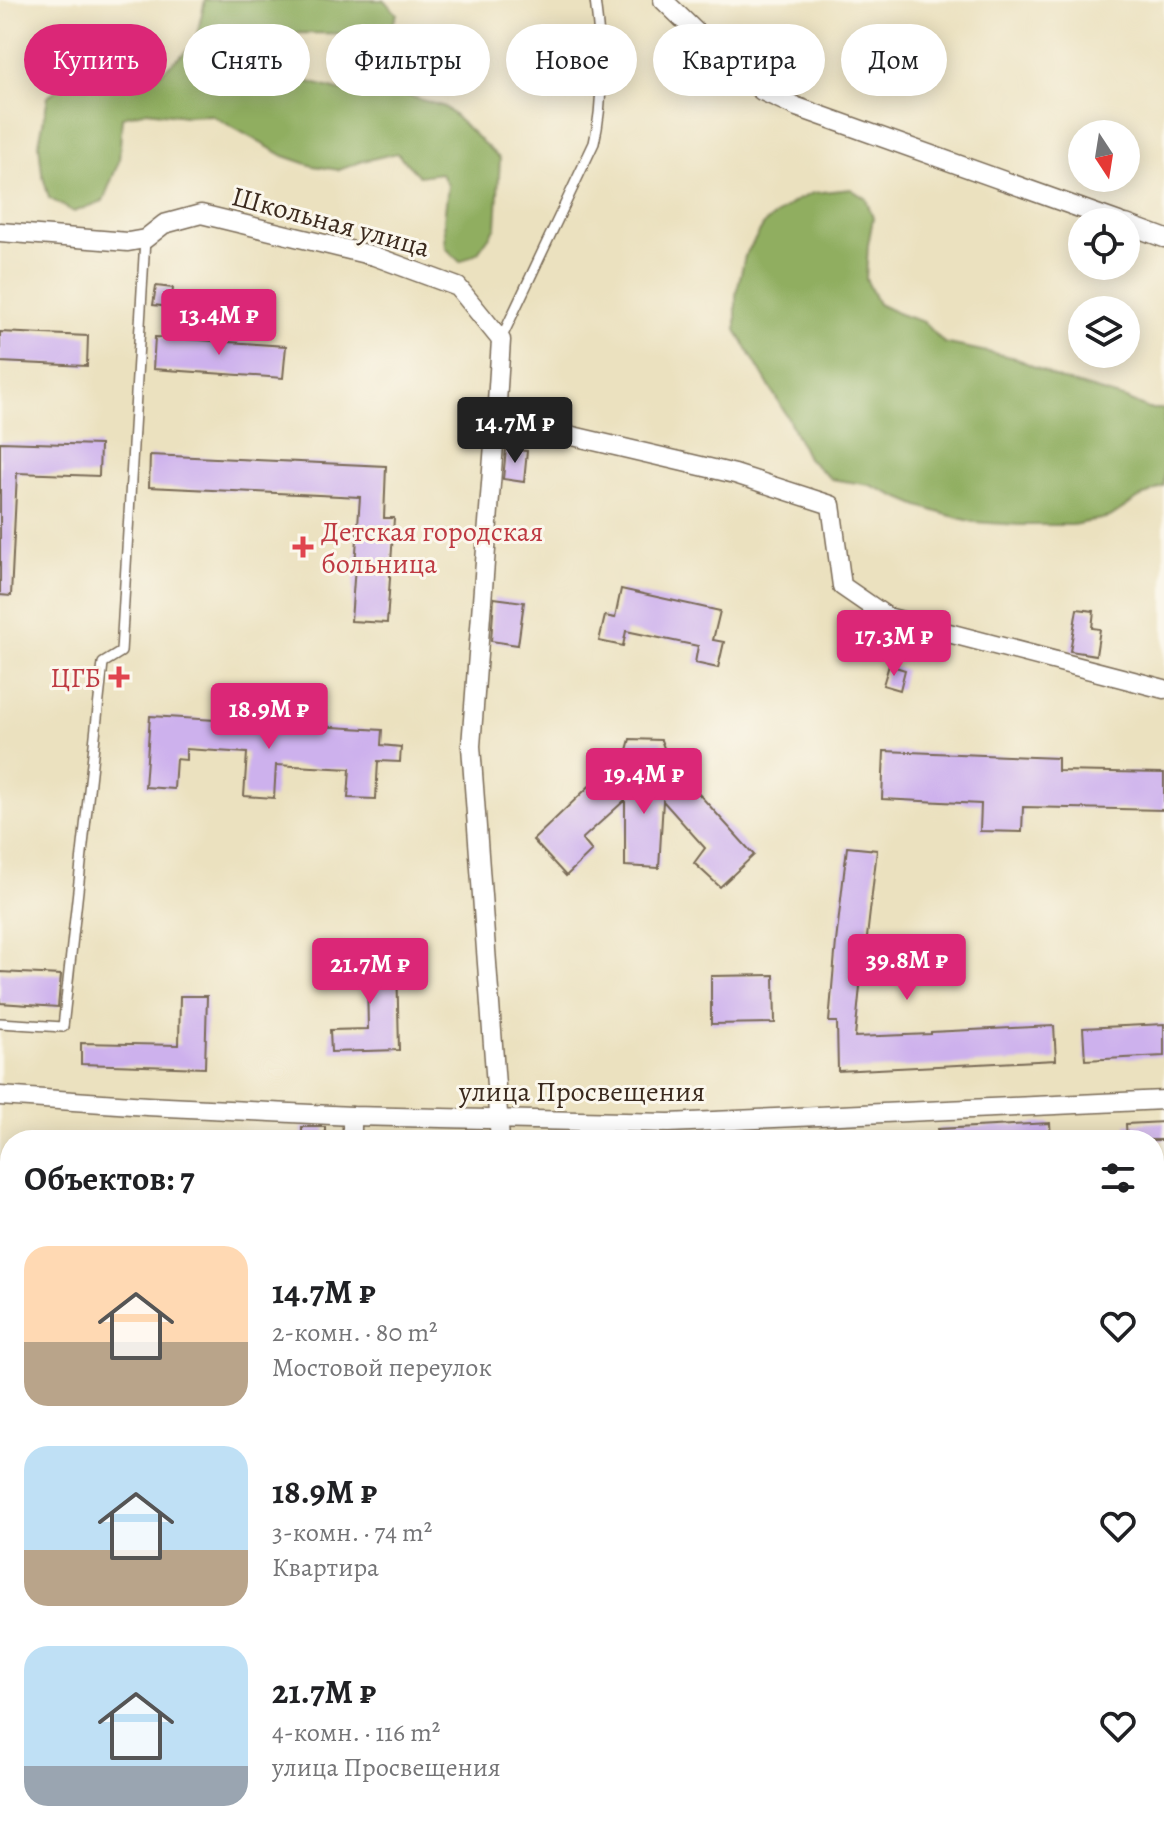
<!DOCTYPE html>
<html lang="ru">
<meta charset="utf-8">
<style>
:root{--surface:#fff;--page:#f2f2f2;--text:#202124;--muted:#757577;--accent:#db2777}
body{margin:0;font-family:Alegreya,serif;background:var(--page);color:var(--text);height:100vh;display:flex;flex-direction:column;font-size:30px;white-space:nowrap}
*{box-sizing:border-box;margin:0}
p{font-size:26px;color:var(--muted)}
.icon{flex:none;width:44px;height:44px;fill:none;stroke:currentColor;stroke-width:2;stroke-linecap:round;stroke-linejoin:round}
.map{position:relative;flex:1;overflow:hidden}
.sheet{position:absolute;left:0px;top:1130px;width:1164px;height:712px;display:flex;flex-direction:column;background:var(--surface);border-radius:32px 32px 0 0;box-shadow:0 4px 20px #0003}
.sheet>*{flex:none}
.top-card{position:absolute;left:24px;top:24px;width:1116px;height:72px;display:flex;gap:16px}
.needle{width:52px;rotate:168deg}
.controls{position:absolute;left:1068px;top:120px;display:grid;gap:16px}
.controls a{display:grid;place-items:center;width:72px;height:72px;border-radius:50%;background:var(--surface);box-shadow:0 4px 20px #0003;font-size:40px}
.price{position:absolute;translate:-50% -68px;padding:0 18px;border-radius:8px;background:var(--accent);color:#fff;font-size:26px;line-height:52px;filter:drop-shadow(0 2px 4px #0008)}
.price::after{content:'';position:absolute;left:50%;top:48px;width:24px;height:18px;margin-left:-12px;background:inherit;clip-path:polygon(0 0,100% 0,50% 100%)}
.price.active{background:#222;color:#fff}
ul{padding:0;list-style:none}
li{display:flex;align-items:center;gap:24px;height:200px;padding:0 24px}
li span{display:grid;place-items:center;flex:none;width:224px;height:160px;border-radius:24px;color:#555}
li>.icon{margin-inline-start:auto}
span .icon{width:96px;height:96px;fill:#fffc;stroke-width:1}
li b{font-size:34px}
h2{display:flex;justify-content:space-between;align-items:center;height:96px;padding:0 24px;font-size:34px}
.tag{padding:0 28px;border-radius:36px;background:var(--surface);box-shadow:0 4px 20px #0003;font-size:28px;line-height:72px}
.tag.active{background:var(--accent);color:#fff}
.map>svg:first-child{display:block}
.forest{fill:#90ae60;stroke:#666c3f;stroke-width:2}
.building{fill:#cdb1ed}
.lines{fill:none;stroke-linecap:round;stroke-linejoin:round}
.service-casing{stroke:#796a56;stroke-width:12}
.minor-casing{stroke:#796a56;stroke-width:21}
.secondary-casing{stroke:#796a56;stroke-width:29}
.service{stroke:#fff;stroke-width:9}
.minor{stroke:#fff;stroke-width:18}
.secondary{stroke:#f7e9c3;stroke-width:26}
.health-dot{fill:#e0444e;stroke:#fbf7ec;stroke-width:3}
.labels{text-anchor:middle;stroke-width:6;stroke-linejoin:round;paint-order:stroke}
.street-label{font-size:28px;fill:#3b2a1e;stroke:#fbf7ec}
.health-label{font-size:28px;fill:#be3a42;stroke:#fbf7ec;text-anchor:start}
</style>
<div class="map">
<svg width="1164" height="1842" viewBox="0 0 1164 1842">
<rect width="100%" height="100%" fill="#fbf7ec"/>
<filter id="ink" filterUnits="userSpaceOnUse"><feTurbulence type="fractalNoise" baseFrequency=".0125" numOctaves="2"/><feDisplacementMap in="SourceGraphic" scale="16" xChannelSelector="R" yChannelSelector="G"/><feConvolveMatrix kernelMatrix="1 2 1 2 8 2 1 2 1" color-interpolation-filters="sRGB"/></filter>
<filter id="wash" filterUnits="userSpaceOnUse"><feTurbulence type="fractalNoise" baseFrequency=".006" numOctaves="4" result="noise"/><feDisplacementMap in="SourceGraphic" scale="32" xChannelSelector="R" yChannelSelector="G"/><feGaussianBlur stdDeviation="1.8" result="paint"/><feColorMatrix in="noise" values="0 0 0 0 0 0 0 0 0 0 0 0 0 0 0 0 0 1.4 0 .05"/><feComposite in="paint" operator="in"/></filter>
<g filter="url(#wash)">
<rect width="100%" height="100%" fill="#ebe1bf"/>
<g class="forest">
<path d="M205,0H384L397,14L389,34L294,33L306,81L338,90L402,94L445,107L500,159L496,227L478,252L460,262L446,248L444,220L448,185L441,173L419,176L397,153L363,161L339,170L313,166L284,156L211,115L185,116L147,111L122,117L119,161L103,201L74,212L49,198L42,173L39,144L48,97L74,73L109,68L159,74L195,44Z"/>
<path d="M851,189L866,199L873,218L868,245L866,279L878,304L899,314L924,322L944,343L1016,358L1059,379L1126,399L1148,409H1164V486L1139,498L1110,517L1073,525H1020L974,522L944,514L919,506L870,485L831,479L807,458L788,418L736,330V295L745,256L765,223L795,201L813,193Z"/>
</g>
<g id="blocks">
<g class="building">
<path d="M156,286L173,288L171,307L153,305Z"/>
<path d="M0,332L88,336L87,366L0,362Z"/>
<path d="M155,337L286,346L283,378L153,369Z"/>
<path d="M0,442L100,445L99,476L17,473L11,596L0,595Z"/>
<path d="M506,449L527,451L524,482L503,479Z"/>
<path d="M150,455L386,466L384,518H394L387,623L351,621L360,497L149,487Z"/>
<path d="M621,589L720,611L713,640L724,642L718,668L695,663L698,646L626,631L623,646L599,641L605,616L615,618Z"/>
<path d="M494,598L524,602L518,645L491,641Z"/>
<path d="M1077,609L1094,611L1092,628L1100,629L1096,655L1070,651Z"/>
<path d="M889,665L905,670L900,690L883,685Z"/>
<path d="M150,716L382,730L381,745L401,747L400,762L378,761L376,799L348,798L350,769L276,765L274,798L244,796L247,753L186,749V760L176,759L174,789L145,787Z"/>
<path d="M630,739L661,740L669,761L754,855L720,887L694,863L705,848L663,801L659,868L625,866V800L582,839L592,851L566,876L533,840L627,750Z"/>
<path d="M884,751L1058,758V771L1164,773V810L1023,807L1022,832L980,831L981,804L882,799Z"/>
<path d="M847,847L877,850L866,946H864L855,1037L931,1034V1032L1054,1026L1056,1060L838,1071L837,1022H829L836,942Z"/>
<path d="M397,960L399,1050L331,1052L330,1030L368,1029L367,980L327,981L326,962Z"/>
<path d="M0,972L61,975L58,1007L0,1003Z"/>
<path d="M774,975L775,1023L711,1024V976Z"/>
<path d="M180,996H207L205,1068L81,1064V1043L179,1045Z"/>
<path d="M1164,1024V1056L1085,1060L1083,1028Z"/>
<path d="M1164,1122V1140H1127L1126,1124Z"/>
<path d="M1050,1123L1051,1140H938V1129Z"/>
<rect x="302" y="1127" width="23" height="13"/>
</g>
</g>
</g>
<g filter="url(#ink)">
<use href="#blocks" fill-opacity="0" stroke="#796a56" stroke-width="2"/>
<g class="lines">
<defs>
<g id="service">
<path d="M501,339L594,143C605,97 601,47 595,0"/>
<path d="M0,1023L63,1027L103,663L121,652L145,239"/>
<path d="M962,1832L963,1842"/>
</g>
<g id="minor">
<path d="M663,0L724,59L762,91L797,107L1119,222"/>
<path d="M1126,224L1164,238"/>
<path d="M0,232L128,242L145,239L164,224L201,214L374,256L458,287L501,340L496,418L735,474L831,505L842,586L887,617L1164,689"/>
<path d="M496,418L471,746L500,1140"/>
<path d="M0,1096L147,1106L352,1116L669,1123L1164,1100"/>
<path d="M352,1116V1140"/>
<path d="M1154,1373L1164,1372"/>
<path d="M0,1378H10"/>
<path d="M0,1553H10"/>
</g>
<g id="secondary">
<path d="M1154,1668L1164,1667"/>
<path d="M0,1769H10"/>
<path d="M366,1842L367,1832"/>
</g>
</defs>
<use href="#service" class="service-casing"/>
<use href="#minor" class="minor-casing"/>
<use href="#secondary" class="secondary-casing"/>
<use href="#service" class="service"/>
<use href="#minor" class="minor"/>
<use href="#secondary" class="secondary"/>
</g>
</g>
<g class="health-dot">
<path d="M299 535h8v8h8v8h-8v8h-8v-8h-8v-8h8z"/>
<path d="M115 665h8v8h8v8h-8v8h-8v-8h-8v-8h8z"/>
</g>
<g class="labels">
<g class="street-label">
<text transform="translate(331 221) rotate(15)" y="10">Школьная улица</text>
<text x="582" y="1101">улица Просвещения</text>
</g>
<g class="health-label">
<text x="321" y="541">Детская городская<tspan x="321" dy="32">больница</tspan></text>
<text x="101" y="687" text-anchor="end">ЦГБ</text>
</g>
</g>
</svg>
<div class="controls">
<a><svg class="needle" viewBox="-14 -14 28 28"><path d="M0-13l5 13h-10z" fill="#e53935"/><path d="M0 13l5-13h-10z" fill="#757577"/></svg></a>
<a><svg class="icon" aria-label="locate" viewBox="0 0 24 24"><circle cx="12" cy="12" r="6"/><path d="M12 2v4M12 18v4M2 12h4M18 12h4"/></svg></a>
<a><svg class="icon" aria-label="layers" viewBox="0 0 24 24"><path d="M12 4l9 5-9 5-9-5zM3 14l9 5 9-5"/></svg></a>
</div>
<b class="price" style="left:219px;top:357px">13.4M ₽</b>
<b class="price active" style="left:515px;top:465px">14.7M ₽</b>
<b class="price" style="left:894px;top:678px">17.3M ₽</b>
<b class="price" style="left:269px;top:751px">18.9M ₽</b>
<b class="price" style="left:644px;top:816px">19.4M ₽</b>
<b class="price" style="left:907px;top:1002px">39.8M ₽</b>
<b class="price" style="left:370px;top:1006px">21.7M ₽</b>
<div class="top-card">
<a class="tag active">Купить</a>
<a class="tag">Снять</a>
<a class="tag">Фильтры</a>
<a class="tag">Новое</a>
<a class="tag">Квартира</a>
<a class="tag">Дом</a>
</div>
<section class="sheet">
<h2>Объектов: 7<svg class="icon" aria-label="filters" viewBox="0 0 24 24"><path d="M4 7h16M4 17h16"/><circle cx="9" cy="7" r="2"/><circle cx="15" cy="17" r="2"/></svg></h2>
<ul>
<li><span style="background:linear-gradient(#ffd9b3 60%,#b9a48a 0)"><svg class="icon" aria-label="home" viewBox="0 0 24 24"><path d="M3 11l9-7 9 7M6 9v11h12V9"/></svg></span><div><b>14.7M ₽</b><p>2-комн. · 80 m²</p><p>Мостовой переулок</p></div><svg class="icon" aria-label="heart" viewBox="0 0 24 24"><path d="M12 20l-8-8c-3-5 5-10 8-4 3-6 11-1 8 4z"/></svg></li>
<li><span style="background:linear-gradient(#bfe0f5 65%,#b9a48a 0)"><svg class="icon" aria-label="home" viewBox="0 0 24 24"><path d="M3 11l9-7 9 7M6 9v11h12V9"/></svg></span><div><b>18.9M ₽</b><p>3-комн. · 74 m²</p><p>Квартира</p></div><svg class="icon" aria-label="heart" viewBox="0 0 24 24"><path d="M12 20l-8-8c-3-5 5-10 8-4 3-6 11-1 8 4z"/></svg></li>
<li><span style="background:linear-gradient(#bfe0f5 75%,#9aa5b1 0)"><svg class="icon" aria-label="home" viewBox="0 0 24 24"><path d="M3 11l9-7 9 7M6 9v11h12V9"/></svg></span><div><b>21.7M ₽</b><p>4-комн. · 116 m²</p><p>улица Просвещения</p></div><svg class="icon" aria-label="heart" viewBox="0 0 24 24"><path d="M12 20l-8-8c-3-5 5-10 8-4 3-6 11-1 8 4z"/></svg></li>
</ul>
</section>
</div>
